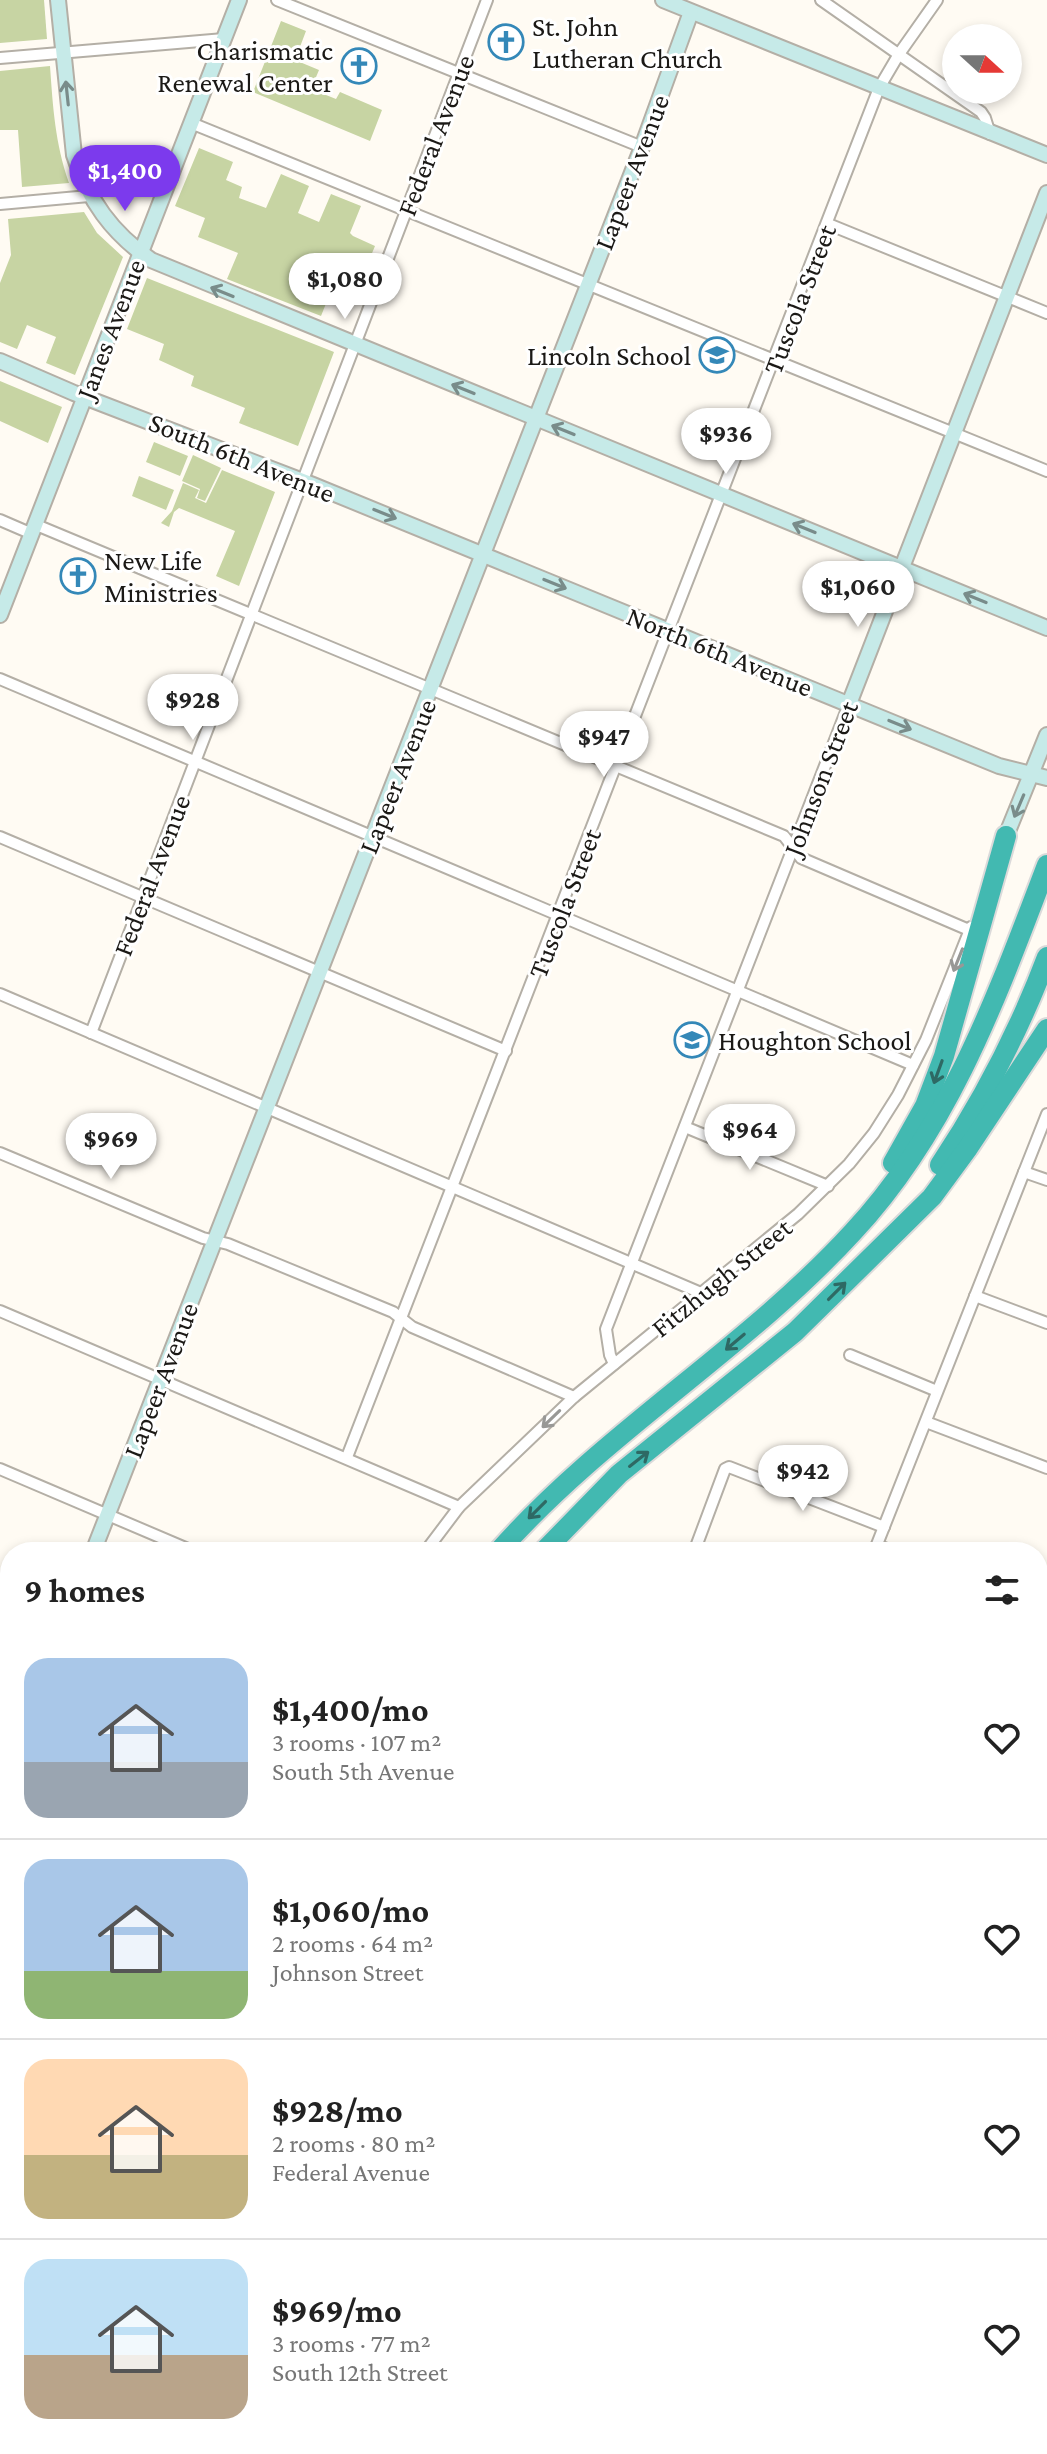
<!DOCTYPE html>
<meta charset="utf-8">
<style>
:root{--surface:#fff;--page:#f6f6f6;--text:#222;--muted:#767676;--line:#e0e0e0;--accent:#7c3aed}
body{margin:0;font-family:"Crimson Pro",serif;background:var(--page);color:var(--text);height:100vh;display:flex;flex-direction:column;font-size:30px;white-space:nowrap}
*{box-sizing:border-box;margin:0}
p{font-size:26px;color:var(--muted)}
.icon{flex:none;width:44px;height:44px;fill:none;stroke:currentColor;stroke-width:2;stroke-linecap:round;stroke-linejoin:round}
.map{position:relative;flex:1;overflow:hidden}
.details{position:absolute;left:0px;top:1542px;width:1048px;height:912px;display:flex;flex-direction:column;background:var(--surface);border-radius:32px 32px 0 0;box-shadow:0 4px 12px #0003}
.details>*{flex:none}
.needle{width:52px;rotate:111deg}
.tools{position:absolute;left:942px;top:24px;display:grid;gap:16px}
.tools a{display:grid;place-items:center;width:80px;height:80px;border-radius:50%;background:var(--surface);box-shadow:0 4px 12px #0003;font-size:40px}
.price{position:absolute;translate:-50% -68px;padding:0 18px;border-radius:28px;background:#fff;color:#222;font-size:26px;line-height:52px;filter:drop-shadow(0 2px 4px #0008)}
.price::after{content:'';position:absolute;left:50%;top:48px;width:24px;height:18px;margin-left:-12px;background:inherit;clip-path:polygon(0 0,100% 0,50% 100%)}
.price.on{background:var(--accent);color:#fff}
ul{padding:0;list-style:none}
li{display:flex;align-items:center;gap:24px;height:200px;padding:0 24px}
li+li{border-top:2px solid var(--line)}
li span{display:grid;place-items:center;flex:none;width:224px;height:160px;border-radius:24px;color:#555}
li>.icon{margin-inline-start:auto}
span .icon{width:96px;height:96px;fill:#fffc;stroke-width:1}
li b{font-size:34px}
h2{display:flex;justify-content:space-between;align-items:center;height:96px;padding:0 24px;font-size:34px}
.map>svg:first-child{display:block}
.built{fill:#f8efdf}
.green{fill:#c7d4a3}
.lines{fill:none;stroke-linecap:round;stroke-linejoin:round}
.street-casing{stroke:#b4afa6;stroke-width:14}
.secondary-casing{stroke:#b4afa6;stroke-width:18}
.highway-casing{stroke:#dbdada;stroke-width:24}
.street{stroke:#fff;stroke-width:10}
.secondary{stroke:#c6eae8;stroke-width:14}
.highway{stroke:#42b9b1;stroke-width:20}
.rail-casing{stroke:#54514d;stroke-width:6}
.rail{stroke:#fff;stroke-width:3;stroke-dasharray:9;stroke-linecap:butt}
.oneway{stroke:#798c8a}
.oneway2{stroke:#989896}
.oneway3{stroke:#2e6964}
.labels{text-anchor:middle;stroke-width:6;stroke-linejoin:round;paint-order:stroke}
.poi-label{font-size:28px;fill:#1b1916;stroke:#fff;text-anchor:start}
.street-label{font-size:28px;fill:#1b1916;stroke:#fff}
</style>
<div class="map">
<svg width="1047" height="2454" viewBox="0 0 1047 2454">
<rect width="100%" height="100%" fill="#fffbf3"/>
<path class="built" d="M1047,1691V2041L1038,2038V1699Z"/>
<g class="green">
<path d="M0,0H44L47,39L0,43Z"/>
<path d="M281,21L306,31L295,60L319,70L311,89L336,99L340,92L382,110L370,141L253,92Z"/>
<path d="M50,66C53,108 55,143 69,183L22,187L18,130H0V71Z"/>
<path d="M199,148L233,162L226,180L242,187L239,198L266,208L281,174L309,186L298,213L319,222L331,194L361,206L350,233L353,236L375,246L353,299L331,291L321,316L227,279L238,253L198,237L205,218L175,206Z"/>
<path d="M84,212L97,233L123,257L75,375L46,363L56,337L27,325L17,349L0,342V283L11,255L8,219Z"/>
<path d="M147,278L334,352L298,446L239,423L245,408L191,386L194,376L159,360L164,344L127,329Z"/>
<path d="M0,381L62,407L48,443L0,421Z"/>
<path d="M154,442L188,456L180,476L146,462Z"/>
<path d="M193,455L221,468L205,501L197,498L200,489L182,481Z"/>
<path d="M222,470L275,492L239,586L216,576L235,531L179,508L174,512L169,527L161,523L172,511L183,483L199,490L195,498L206,503Z"/>
<path d="M139,476L174,490L166,510L132,496Z"/>
</g>
<g class="lines">
<defs>
<g id="street">
<path d="M277,0L642,147"/>
<path d="M821,0L981,112L985,118L990,134"/>
<path d="M0,58L224,39"/>
<path d="M191,123L1047,471"/>
<path d="M0,204L89,196"/>
<path d="M828,224L1047,313"/>
<path d="M0,520L30,533"/>
<path d="M34,524L784,836L801,858L969,930"/>
<path d="M0,679L913,1065"/>
<path d="M0,837L506,1051"/>
<path d="M0,994L701,1293"/>
<path d="M91,1033L487,0"/>
<path d="M685,1127L828,1186"/>
<path d="M0,1153L203,1238L228,1244L393,1312L412,1327L574,1397"/>
<path d="M1024,1172L1047,1180"/>
<path d="M975,1296L1047,1323"/>
<path d="M0,1311L459,1507"/>
<path d="M850,1355L937,1391"/>
<path d="M614,1364L610,1355L606,1329L849,704"/>
<path d="M926,1422L1047,1468"/>
<path d="M347,1457L879,88L899,54L937,0"/>
<path d="M0,1469L195,1552"/>
<path d="M877,1545L894,1552"/>
<path d="M425,1552L459,1507L574,1397L798,1214L849,1164L874,1133L898,1095L926,1040L971,927"/>
<path d="M694,1552L725,1469L729,1467L884,1527"/>
<path d="M874,1552L1047,1114"/>
<path d="M1038,1606L1047,1583"/>
<path d="M0,1667L10,1671"/>
<path d="M412,2444L437,2454"/>
<path d="M1009,2444L1036,2454"/>
<path d="M530,2454L534,2444"/>
<path d="M671,2454L674,2444"/>
</g>
<g id="secondary">
<path d="M58,0L74,155C88,200 112,233 151,260L1047,628"/>
<path d="M663,0L1047,155"/>
<path d="M0,361L74,393L313,485L999,766L1047,778"/>
<path d="M0,615L239,0"/>
<path d="M849,704L1047,193"/>
<path d="M1006,836L1047,735"/>
<path d="M93,1552L642,147L691,12"/>
<path d="M0,1789L10,1764"/>
<path d="M0,2137L10,2141"/>
<path d="M0,2187L10,2190"/>
<path d="M1038,2294L1047,2298"/>
<path d="M1038,2344L1047,2348"/>
</g>
<g id="highway">
<path d="M893,1163L925,1106L944,1056L1006,836"/>
<path d="M940,1165C984,1099 1019,1031 1047,957"/>
<path d="M498,1552C604,1432 745,1350 853,1232C950,1128 997,996 1047,865"/>
<path d="M543,1552L619,1474L795,1332L932,1197L968,1148L1047,1029"/>
<path d="M0,2111L10,2086"/>
<path d="M0,2164L10,2175"/>
<path d="M0,2205L10,2210"/>
<path d="M71,2454L74,2444"/>
<path d="M92,2454L96,2444"/>
<path d="M126,2454L130,2444"/>
<path d="M253,2454L270,2444"/>
</g>
</defs>
<use href="#street" class="street-casing"/>
<use href="#secondary" class="secondary-casing"/>
<use href="#highway" class="highway-casing"/>
<use href="#street" class="street"/>
<use href="#secondary" class="secondary"/>
<use href="#highway" class="highway"/>
<defs>
<g id="rail">
<path d="M0,1871L10,1872"/>
<path d="M0,1888L10,1889"/>
<path d="M1038,1947L1047,1950"/>
</g>
</defs>
<use href="#rail" class="rail-casing"/>
<use href="#rail" class="rail"/>
</g>
<defs><path id="oneway-shaft" d="M-6 0H5M1.5-3L5.5 0L1.5 3" fill="none" stroke-width="1.6" stroke-linecap="round" stroke-linejoin="round" transform="scale(2)"/></defs>
<g class="oneway">
<use href="#oneway-shaft" transform="translate(67 93) rotate(-96)"/>
<use href="#oneway-shaft" transform="translate(222 292) rotate(-158)"/>
<use href="#oneway-shaft" transform="translate(463 389) rotate(-158)"/>
<use href="#oneway-shaft" transform="translate(563 430) rotate(-158)"/>
<use href="#oneway-shaft" transform="translate(385 514) rotate(22)"/>
<use href="#oneway-shaft" transform="translate(804 528) rotate(-158)"/>
<use href="#oneway-shaft" transform="translate(555 584) rotate(22)"/>
<use href="#oneway-shaft" transform="translate(975 598) rotate(-158)"/>
<use href="#oneway-shaft" transform="translate(900 725) rotate(22)"/>
<use href="#oneway-shaft" transform="translate(1019 806) rotate(113)"/>
</g>
<g class="oneway2">
<use href="#oneway-shaft" transform="translate(958 960) rotate(112)"/>
<use href="#oneway-shaft" transform="translate(551 1419) rotate(136)"/>
</g>
<g class="oneway3">
<use href="#oneway-shaft" transform="translate(938 1072) rotate(110)"/>
<use href="#oneway-shaft" transform="translate(837 1291) rotate(-45)"/>
<use href="#oneway-shaft" transform="translate(735 1342) rotate(140)"/>
<use href="#oneway-shaft" transform="translate(639 1459) rotate(-38)"/>
<use href="#oneway-shaft" transform="translate(537 1510) rotate(135)"/>
</g>
<defs>
<symbol id="church-ring" viewBox="-11 -11 22 22"><circle r="9.5" fill="#fff" stroke="#3488b8" stroke-width="1.5"/><path d="M-1.2-6h2.4v3.5h3.3v2.4h-3.3V6h-2.4V-.1h-3.3v-2.4h3.3Z" fill="#3488b8"/></symbol>
<symbol id="school-ring" viewBox="-11 -11 22 22"><circle r="9.5" fill="#fff" stroke="#3488b8" stroke-width="1.5"/><path d="M0-5L7-2L0 1L-7-2ZM-4 1L0 2.5L4 1V4Q0 6-4 4Z" fill="#3488b8"/></symbol>
</defs>
<g fill-rule="evenodd">
<use href="#church-ring" x="486" y="22" width="40" height="40"/>
<use href="#church-ring" x="339" y="46" width="40" height="40"/>
<use href="#school-ring" x="697" y="335" width="40" height="40"/>
<use href="#church-ring" x="58" y="556" width="40" height="40"/>
<use href="#school-ring" x="672" y="1020" width="40" height="40"/>
</g>
<g class="labels">
<g class="poi-label">
<text x="532" y="36">St. John<tspan x="532" dy="32">Lutheran Church</tspan></text>
<text x="333" y="60" text-anchor="end">Charismatic<tspan x="333" dy="32">Renewal Center</tspan></text>
<text x="691" y="365" text-anchor="end">Lincoln School</text>
<text x="104" y="570">New Life<tspan x="104" dy="32">Ministries</tspan></text>
<text x="718" y="1050">Houghton School</text>
</g>
<g class="street-label">
<text transform="translate(435 135) rotate(-69)" y="10">Federal Avenue</text>
<text transform="translate(631 172) rotate(-69)" y="10">Lapeer Avenue</text>
<text transform="translate(799 299) rotate(-69)" y="10">Tuscola Street</text>
<text transform="translate(110 329) rotate(-69)" y="10">Janes Avenue</text>
<text transform="translate(242 457) rotate(22)" y="10">South 6th Avenue</text>
<text transform="translate(720 651) rotate(22)" y="10">North 6th Avenue</text>
<text transform="translate(397 776) rotate(-68)" y="10">Lapeer Avenue</text>
<text transform="translate(820 778) rotate(-69)" y="10">Johnson Street</text>
<text transform="translate(151 875) rotate(-69)" y="10">Federal Avenue</text>
<text transform="translate(564 903) rotate(-69)" y="10">Tuscola Street</text>
<text transform="translate(721 1277) rotate(-39)" y="10">Fitzhugh Street</text>
<text transform="translate(160 1380) rotate(-69)" y="10">Lapeer Avenue</text>
</g>
</g>
</svg>
<div class="tools">
<a><svg class="needle" viewBox="-14 -14 28 28"><path d="M0-13l5 13h-10z" fill="#e53935"/><path d="M0 13l5-13h-10z" fill="#767676"/></svg></a>
</div>
<b class="price on" style="left:125px;top:213px">$1,400</b>
<b class="price" style="left:345px;top:321px">$1,080</b>
<b class="price" style="left:726px;top:476px">$936</b>
<b class="price" style="left:858px;top:629px">$1,060</b>
<b class="price" style="left:193px;top:742px">$928</b>
<b class="price" style="left:604px;top:779px">$947</b>
<b class="price" style="left:750px;top:1172px">$964</b>
<b class="price" style="left:111px;top:1181px">$969</b>
<b class="price" style="left:803px;top:1513px">$942</b>
<section class="details">
<h2>9 homes<svg class="icon" aria-label="filters" viewBox="0 0 24 24"><path d="M4 7h16M4 17h16"/><circle cx="9" cy="7" r="2"/><circle cx="15" cy="17" r="2"/></svg></h2>
<ul>
<li><span style="background:linear-gradient(#a9c7e8 65%,#9aa5b1 0)"><svg class="icon" aria-label="home" viewBox="0 0 24 24"><path d="M3 11l9-7 9 7M6 9v11h12V9"/></svg></span><div><b>$1,400/mo</b><p>3 rooms · 107 m²</p><p>South 5th Avenue</p></div><svg class="icon" aria-label="heart" viewBox="0 0 24 24"><path d="M12 20l-8-8c-3-5 5-10 8-4 3-6 11-1 8 4z"/></svg></li>
<li><span style="background:linear-gradient(#a9c7e8 70%,#8fb573 0)"><svg class="icon" aria-label="home" viewBox="0 0 24 24"><path d="M3 11l9-7 9 7M6 9v11h12V9"/></svg></span><div><b>$1,060/mo</b><p>2 rooms · 64 m²</p><p>Johnson Street</p></div><svg class="icon" aria-label="heart" viewBox="0 0 24 24"><path d="M12 20l-8-8c-3-5 5-10 8-4 3-6 11-1 8 4z"/></svg></li>
<li><span style="background:linear-gradient(#ffd9b3 60%,#c2b280 0)"><svg class="icon" aria-label="home" viewBox="0 0 24 24"><path d="M3 11l9-7 9 7M6 9v11h12V9"/></svg></span><div><b>$928/mo</b><p>2 rooms · 80 m²</p><p>Federal Avenue</p></div><svg class="icon" aria-label="heart" viewBox="0 0 24 24"><path d="M12 20l-8-8c-3-5 5-10 8-4 3-6 11-1 8 4z"/></svg></li>
<li><span style="background:linear-gradient(#bfe0f5 60%,#b9a48a 0)"><svg class="icon" aria-label="home" viewBox="0 0 24 24"><path d="M3 11l9-7 9 7M6 9v11h12V9"/></svg></span><div><b>$969/mo</b><p>3 rooms · 77 m²</p><p>South 12th Street</p></div><svg class="icon" aria-label="heart" viewBox="0 0 24 24"><path d="M12 20l-8-8c-3-5 5-10 8-4 3-6 11-1 8 4z"/></svg></li>
</ul>
</section>
</div>
